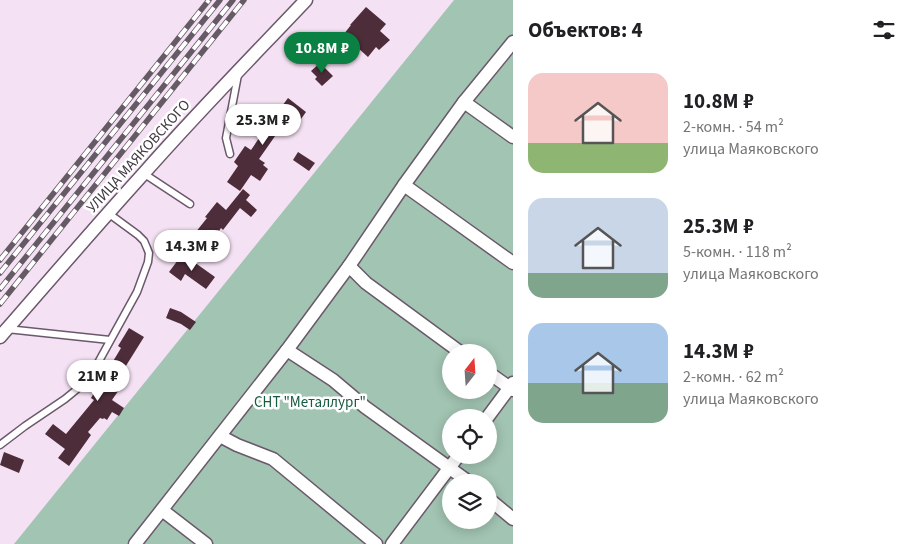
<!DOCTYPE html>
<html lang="ru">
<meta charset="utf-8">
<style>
:root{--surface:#fff;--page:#f2f2f2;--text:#202124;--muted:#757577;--accent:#0b8043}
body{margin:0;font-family:"Source Sans 3",sans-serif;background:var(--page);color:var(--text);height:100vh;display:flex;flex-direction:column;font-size:19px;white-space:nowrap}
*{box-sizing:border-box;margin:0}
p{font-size:16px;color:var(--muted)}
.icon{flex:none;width:28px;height:28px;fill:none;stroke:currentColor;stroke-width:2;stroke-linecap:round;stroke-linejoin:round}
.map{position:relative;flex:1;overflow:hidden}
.details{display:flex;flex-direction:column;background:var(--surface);width:400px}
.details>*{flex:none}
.needle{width:32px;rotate:17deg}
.buttons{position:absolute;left:442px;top:344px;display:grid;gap:10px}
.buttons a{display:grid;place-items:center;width:55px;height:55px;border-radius:50%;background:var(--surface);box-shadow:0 2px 12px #0003;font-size:25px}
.price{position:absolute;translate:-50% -42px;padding:0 11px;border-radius:18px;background:#fff;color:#222;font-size:16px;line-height:32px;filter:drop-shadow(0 1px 2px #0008)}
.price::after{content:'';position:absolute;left:50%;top:30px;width:15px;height:11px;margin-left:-8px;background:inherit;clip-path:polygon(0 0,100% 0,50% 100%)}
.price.current{background:var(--accent);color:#fff}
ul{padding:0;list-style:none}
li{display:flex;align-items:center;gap:15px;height:125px;padding:0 15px}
li span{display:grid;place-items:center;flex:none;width:140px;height:100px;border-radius:15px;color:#555}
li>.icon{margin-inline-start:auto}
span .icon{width:60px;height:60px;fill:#fffc;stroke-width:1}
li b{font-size:21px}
h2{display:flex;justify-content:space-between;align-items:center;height:60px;padding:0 15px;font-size:21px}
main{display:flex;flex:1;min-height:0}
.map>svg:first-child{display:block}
.green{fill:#a2c4b2;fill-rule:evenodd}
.building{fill:#4d2d3a}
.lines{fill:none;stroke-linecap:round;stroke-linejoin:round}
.service-casing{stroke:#6a596a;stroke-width:9}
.minor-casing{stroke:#6a596a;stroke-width:15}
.service{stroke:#fff;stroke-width:6}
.minor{stroke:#fff;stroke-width:12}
.rail-casing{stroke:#655b65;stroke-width:5.5}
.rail{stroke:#fff;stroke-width:4;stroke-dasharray:11;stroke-linecap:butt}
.labels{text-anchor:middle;stroke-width:5;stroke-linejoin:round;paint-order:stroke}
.street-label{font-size:15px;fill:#423a42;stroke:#fff}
.park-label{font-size:15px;fill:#165a3f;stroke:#fff}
</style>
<main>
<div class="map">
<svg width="513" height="544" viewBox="0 0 513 544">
<rect width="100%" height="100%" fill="#f5e1f4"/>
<path class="green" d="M454,0H513V544H14ZM451,352H489V390H451ZM451,418H489V455H451ZM451,482H489V520H451Z"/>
<g class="building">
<path d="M366,7L386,24L380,31L390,40L379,50L376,47L368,57L358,48L351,56L336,44L351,25H350Z"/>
<path d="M320,63L333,76L322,86L315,79L317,77L311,71Z"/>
<path d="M288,98L306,112L296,126L287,119L259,159L265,163L263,165L268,169L260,181L251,175L240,191L227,182L238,166L234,162L245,146L251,150L268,125L263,122L269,114L274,117Z"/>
<path d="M298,152L315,163L309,171L293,160Z"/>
<path d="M243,189L250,195L246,200L257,210L251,217L240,208L223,230L221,228L219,231L218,230L203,248L191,238L207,218L205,217L217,202L226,210Z"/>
<path d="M181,256L186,259L187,257L215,277L206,289L185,274L181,281L169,272Z"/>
<path d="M170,308L181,312L196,322L190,330L181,324L166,318Z"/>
<path d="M129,328L144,337L119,377L125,381L112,400L124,408L119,416L112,412L107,420L104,418L103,419L100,418L88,432L91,435L69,466L58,458L65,449L45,434L53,424L66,434L94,400L91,398L121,348L118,346Z"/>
<path d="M4,452L24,460L19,473L0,465Z"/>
</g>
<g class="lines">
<defs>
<g id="service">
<path d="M230,154L226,138L238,75"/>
<path d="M143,173L190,204"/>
<path d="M7,329L110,340"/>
<path d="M0,445L25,426L65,399L82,385L99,361L137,292L148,262L149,253L147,248L144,241L138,235L108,213"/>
</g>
<g id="minor">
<path d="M464,102L513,137"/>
<path d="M404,185L513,263"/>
<path d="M349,266L366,283L460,352"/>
<path d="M0,337C48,282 96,226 145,172C197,113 252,57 306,0"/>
<path d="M287,350L333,380L365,407L469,482"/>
<path d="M489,373L513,390"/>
<path d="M487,418L513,383"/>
<path d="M220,436L237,445L273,459L376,544"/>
<path d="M489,499L513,519"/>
<path d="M162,510L206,544"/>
<path d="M135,544L287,350L349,266L404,185L464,102L513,42"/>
<path d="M392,544L459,455"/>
</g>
</defs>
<use href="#service" class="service-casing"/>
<use href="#minor" class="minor-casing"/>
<use href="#service" class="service"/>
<use href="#minor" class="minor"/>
<defs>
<g id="rail">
<path d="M0,260L209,0"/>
<path d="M0,273L220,0"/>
<path d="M0,289L233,0"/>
<path d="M0,304L244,0"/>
</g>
</defs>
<use href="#rail" class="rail-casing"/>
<use href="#rail" class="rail"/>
</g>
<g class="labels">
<g class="street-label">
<text transform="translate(138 156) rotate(-48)" y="5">УЛИЦА МАЯКОВСКОГО</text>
</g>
<g class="park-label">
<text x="310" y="407">СНТ "Металлург"</text>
</g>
</g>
</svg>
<div class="buttons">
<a><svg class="needle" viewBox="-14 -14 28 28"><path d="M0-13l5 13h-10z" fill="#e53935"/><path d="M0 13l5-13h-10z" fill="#757577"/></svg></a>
<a><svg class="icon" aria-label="locate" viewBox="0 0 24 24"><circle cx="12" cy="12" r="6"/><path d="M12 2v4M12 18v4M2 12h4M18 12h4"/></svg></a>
<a><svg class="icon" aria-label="layers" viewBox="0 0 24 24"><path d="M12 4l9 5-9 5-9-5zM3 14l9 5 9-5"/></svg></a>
</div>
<b class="price current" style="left:322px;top:74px">10.8M ₽</b>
<b class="price" style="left:263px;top:146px">25.3M ₽</b>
<b class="price" style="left:192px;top:272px">14.3M ₽</b>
<b class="price" style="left:98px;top:402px">21M ₽</b>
</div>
<section class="details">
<h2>Объектов: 4<svg class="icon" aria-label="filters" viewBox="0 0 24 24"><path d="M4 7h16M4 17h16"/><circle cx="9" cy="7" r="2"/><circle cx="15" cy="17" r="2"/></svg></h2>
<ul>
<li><span style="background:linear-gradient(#f6c9c9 70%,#8fb573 0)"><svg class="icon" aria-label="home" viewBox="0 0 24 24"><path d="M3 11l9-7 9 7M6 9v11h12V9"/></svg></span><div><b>10.8M ₽</b><p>2-комн. · 54 m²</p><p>улица Маяковского</p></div></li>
<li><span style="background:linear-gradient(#c9d6e8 75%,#7fa58c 0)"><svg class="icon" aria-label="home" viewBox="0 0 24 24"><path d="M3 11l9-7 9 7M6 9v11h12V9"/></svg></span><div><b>25.3M ₽</b><p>5-комн. · 118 m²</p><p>улица Маяковского</p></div></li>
<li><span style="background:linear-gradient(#a9c7e8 60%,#7fa58c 0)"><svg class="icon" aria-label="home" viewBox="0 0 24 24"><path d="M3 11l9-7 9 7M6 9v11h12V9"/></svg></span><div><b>14.3M ₽</b><p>2-комн. · 62 m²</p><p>улица Маяковского</p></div></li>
</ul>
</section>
</main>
